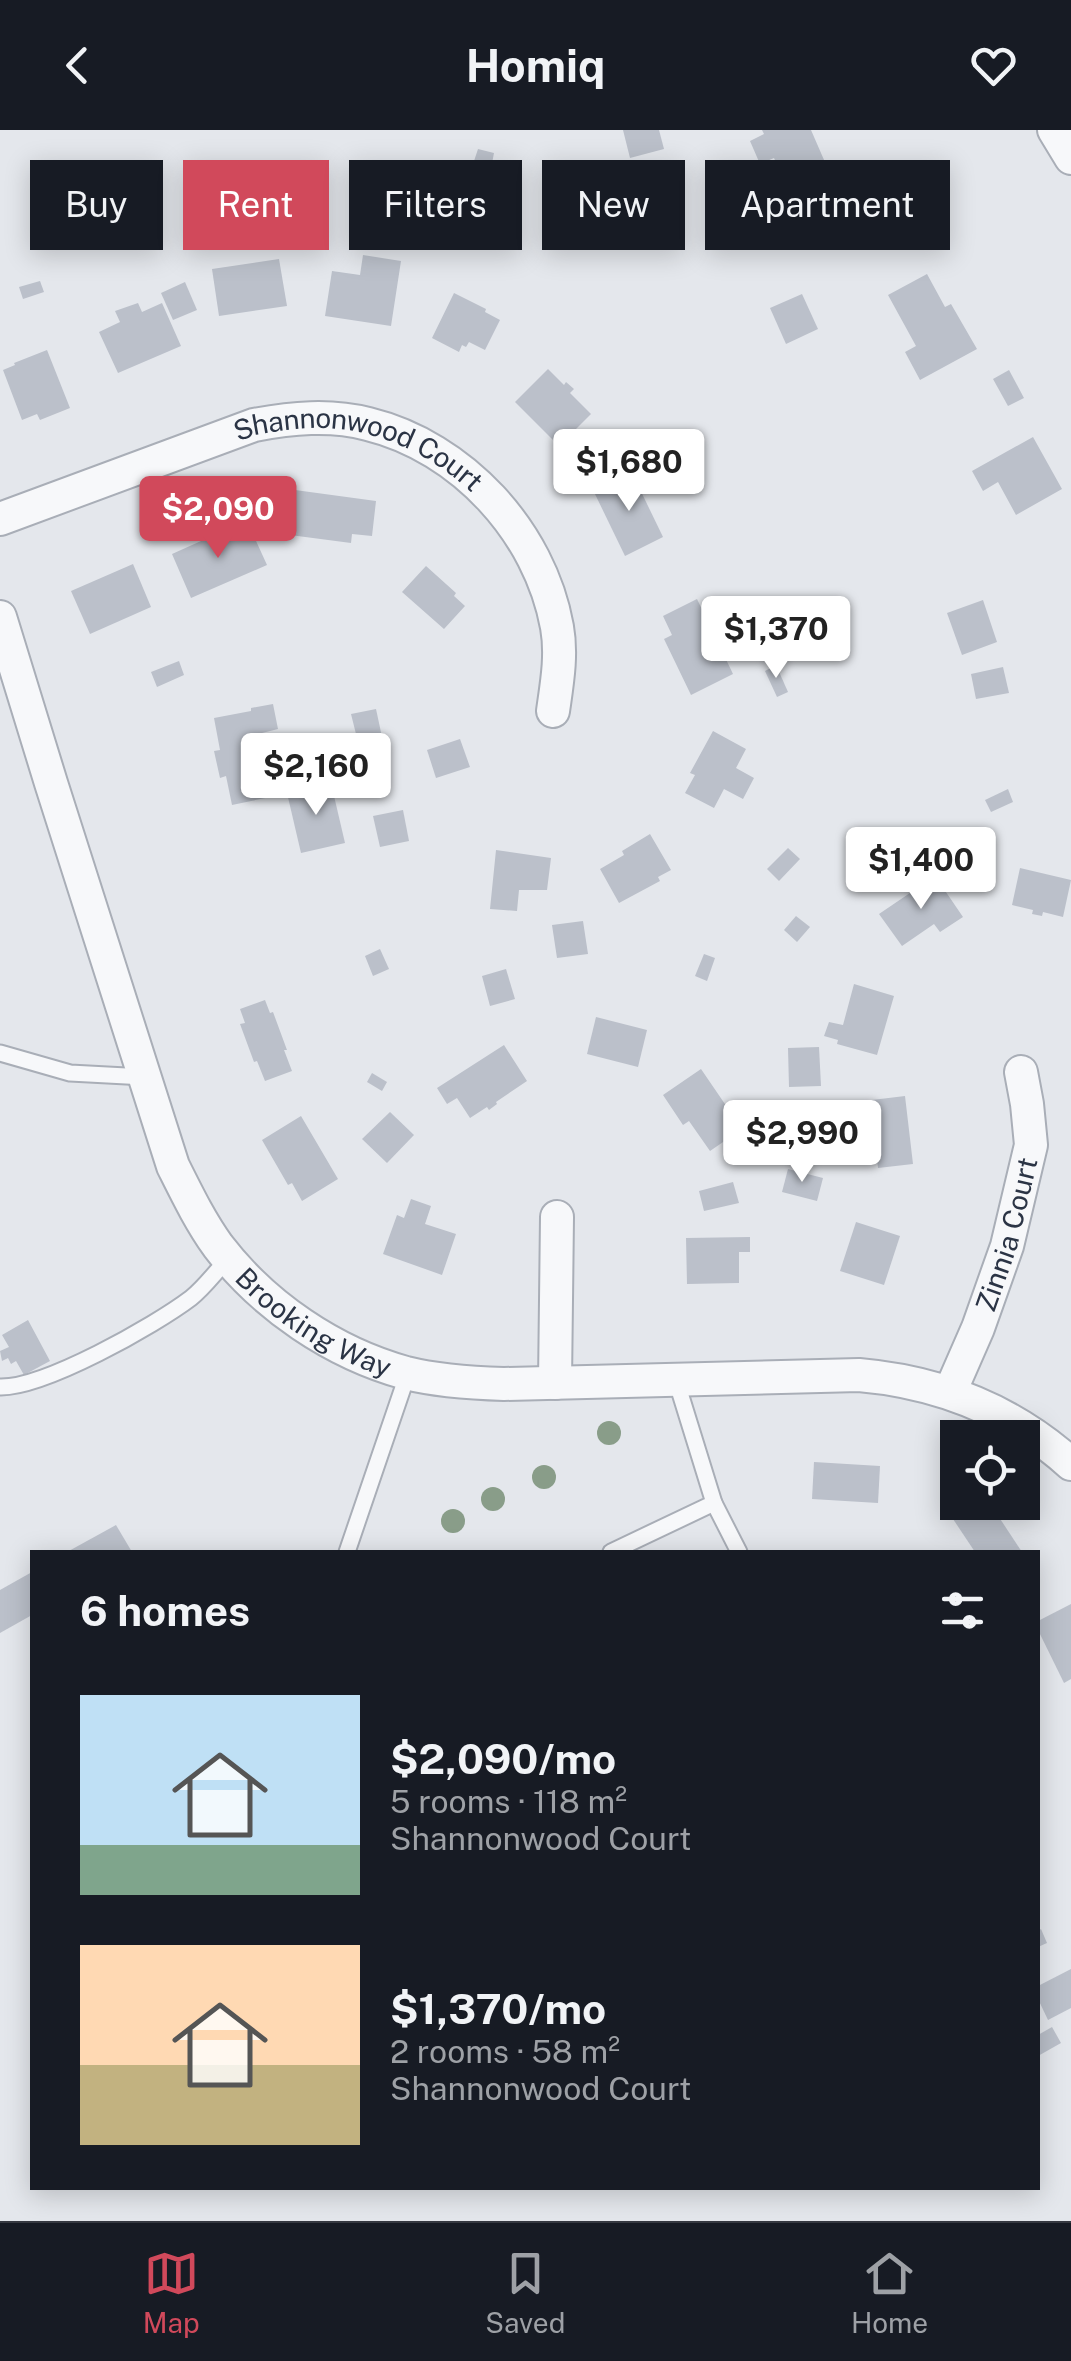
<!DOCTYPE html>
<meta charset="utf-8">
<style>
:root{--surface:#171b24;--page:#20242c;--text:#f1f3f6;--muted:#9ea1a6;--line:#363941;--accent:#d1495b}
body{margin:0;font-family:"Public Sans",sans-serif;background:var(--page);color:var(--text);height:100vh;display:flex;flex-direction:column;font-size:38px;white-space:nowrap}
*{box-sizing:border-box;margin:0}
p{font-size:32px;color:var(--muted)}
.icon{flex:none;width:55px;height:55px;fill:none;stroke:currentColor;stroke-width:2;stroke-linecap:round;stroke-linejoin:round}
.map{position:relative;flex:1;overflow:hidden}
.side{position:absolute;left:30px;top:1420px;width:1010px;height:640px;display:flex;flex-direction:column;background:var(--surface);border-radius:0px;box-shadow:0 5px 25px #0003}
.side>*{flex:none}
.banner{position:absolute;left:30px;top:30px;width:1012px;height:90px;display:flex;gap:20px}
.buttons{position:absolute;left:940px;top:1290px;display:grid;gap:20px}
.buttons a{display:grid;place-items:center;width:100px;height:100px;border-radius:0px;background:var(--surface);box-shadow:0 5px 25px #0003;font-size:50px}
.price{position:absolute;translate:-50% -85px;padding:0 22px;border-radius:10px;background:#fff;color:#222;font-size:32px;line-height:65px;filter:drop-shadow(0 2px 5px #0008)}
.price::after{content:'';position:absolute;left:50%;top:60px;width:30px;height:22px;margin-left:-15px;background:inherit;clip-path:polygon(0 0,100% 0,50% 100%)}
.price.current{background:var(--accent);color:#fff}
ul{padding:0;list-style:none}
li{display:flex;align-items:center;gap:30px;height:250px;padding:0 50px}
li span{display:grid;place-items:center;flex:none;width:280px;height:200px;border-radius:0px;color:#555}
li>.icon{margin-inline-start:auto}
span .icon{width:120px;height:120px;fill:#fffc;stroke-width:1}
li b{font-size:42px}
h2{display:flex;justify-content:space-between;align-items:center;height:120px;padding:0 50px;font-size:42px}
.tag{padding:0 35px;border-radius:0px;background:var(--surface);box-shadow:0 5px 25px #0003;font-size:35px;line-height:90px}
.tag.current{background:var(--accent);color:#fff}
header{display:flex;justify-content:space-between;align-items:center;height:130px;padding:0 50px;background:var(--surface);font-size:45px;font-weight:700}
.tab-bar{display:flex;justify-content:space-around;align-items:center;height:140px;border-top:2px solid var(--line);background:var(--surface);font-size:28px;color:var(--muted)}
.tab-bar a{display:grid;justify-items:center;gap:5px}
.tab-bar .current{color:var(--accent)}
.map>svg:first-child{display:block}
.building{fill:#bbc0ca}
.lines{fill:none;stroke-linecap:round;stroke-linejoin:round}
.service-casing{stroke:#a9aeb7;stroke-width:19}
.minor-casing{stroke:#a9aeb7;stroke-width:36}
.service{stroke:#f7f8fa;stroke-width:15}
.minor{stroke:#f7f8fa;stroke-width:32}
.tree{fill:#899d89}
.labels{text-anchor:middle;stroke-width:8;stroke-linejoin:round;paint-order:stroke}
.street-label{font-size:28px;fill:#2b3445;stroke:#f4f6f9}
</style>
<header><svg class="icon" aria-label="back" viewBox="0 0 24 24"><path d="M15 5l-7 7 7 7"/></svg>Homiq<svg class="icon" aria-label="heart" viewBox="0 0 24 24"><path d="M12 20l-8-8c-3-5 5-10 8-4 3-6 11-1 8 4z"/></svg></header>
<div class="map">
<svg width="1071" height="2091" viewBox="0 0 1071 2091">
<rect width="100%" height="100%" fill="#e4e7ec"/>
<g class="building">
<path d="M623,0H659L664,19L630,28Z"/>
<path d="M762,0H811L831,46L790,64L774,28L760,34L750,11L764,4Z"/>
<path d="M478,19L494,23L485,69L461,62L468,39L471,40Z"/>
<path d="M363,125L401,131L391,196L325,186L332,141L360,145Z"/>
<path d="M279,129L287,176L219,186L212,139Z"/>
<path d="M927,144L945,177L951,174L977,219L920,250L905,222L916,216L888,165Z"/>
<path d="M40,151L44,162L23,169L19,157Z"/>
<path d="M185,152L197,180L173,190L161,163Z"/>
<path d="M454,163L486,179L485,182L500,190L485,220L469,212L466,217L462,215L459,222L432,208Z"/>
<path d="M802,164L818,199L786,214L770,178Z"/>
<path d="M138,173L142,182L162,173L181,216L118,243L99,202L120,192L115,181Z"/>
<path d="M47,220L70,278L40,290L37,284L22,290L3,240L15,235L14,233Z"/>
<path d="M548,239L564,255L566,252L574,259L570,263L591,284L559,316L515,272Z"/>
<path d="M1009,240L1024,268L1008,276L993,249Z"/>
<path d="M1033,307L1062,359L1016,385L998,352L983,361L972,341Z"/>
<path d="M632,343L663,407L625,426L594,362Z"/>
<path d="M295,360L376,371L372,406L352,404L351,413L290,405Z"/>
<path d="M230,398L234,410L252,402L267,435L191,468L172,424Z"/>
<path d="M133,434L151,477L90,504L71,461Z"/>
<path d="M426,436L456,463L454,466L465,476L444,499L402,462Z"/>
<path d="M697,469L733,544L691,565L664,509L672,505L663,486Z"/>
<path d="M983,470L997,512L962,525L947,483Z"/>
<path d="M179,531L184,545L157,557L151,542Z"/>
<path d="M776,535L788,562L777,567L765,541Z"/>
<path d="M1003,537L1009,563L976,569L971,544Z"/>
<path d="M273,574L278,599L258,604L270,667L232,675L226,646L220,648L214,621L220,620L214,588L251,581V578Z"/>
<path d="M376,579L382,607L358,612L351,584Z"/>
<path d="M713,601L746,619L736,638L754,648L743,669L724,659L714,678L685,663L695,645L690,643Z"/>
<path d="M460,609L470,637L436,648L427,620Z"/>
<path d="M293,638L297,656L279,660L275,642Z"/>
<path d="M331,653L345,713L301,723L287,663Z"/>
<path d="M1008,659L1013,672L991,682L985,670Z"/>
<path d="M403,680L409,711L380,717L373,686Z"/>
<path d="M650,704L671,740L658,747L660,751L619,773L600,739L624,725L622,721Z"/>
<path d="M788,718L800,729L779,751L767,739Z"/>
<path d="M496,720L551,728L547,760H519L517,781L490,779Z"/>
<path d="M1020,738L1071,750L1063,787L1043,782L1042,786L1032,784L1033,780L1012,775Z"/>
<path d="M935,746L963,787L940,802L934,794L902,816L879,784Z"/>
<path d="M796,786L810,797L797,812L784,800Z"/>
<path d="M583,791L588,824L557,828L552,795Z"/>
<path d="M380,819L389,839L373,846L365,826Z"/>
<path d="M704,824L715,828L707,851L695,846Z"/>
<path d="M506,839L515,869L490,876L482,846Z"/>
<path d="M854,854L894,866L877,925L837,914L838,910L824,906L829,892L843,895Z"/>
<path d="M265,870L270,883L273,882L287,920H284L292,941L265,951L257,931L254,932L240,894L245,893L240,879Z"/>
<path d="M596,887L647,900L638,937L587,924Z"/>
<path d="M504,915L527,951L496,972L497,974L489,980L487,977L470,988L457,968L447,974L437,958Z"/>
<path d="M819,917L821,956L789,957L788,918Z"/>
<path d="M701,939L742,999L710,1021L689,991L683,995L663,965Z"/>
<path d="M372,943L387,952L382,961L367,952Z"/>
<path d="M905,966L913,1034L878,1038L874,1003L851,1006L847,973Z"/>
<path d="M390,982L414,1005L387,1033L362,1009Z"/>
<path d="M301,986L338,1049L302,1071L292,1053L288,1055L262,1010Z"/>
<path d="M793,996H809L808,1026H793V1022H781V1001H793Z"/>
<path d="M788,1039L823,1048L817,1071L782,1062Z"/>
<path d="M733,1052L739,1073L704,1081L699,1061Z"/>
<path d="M411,1069L431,1076L425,1094L456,1104L442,1145L383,1124L397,1085L404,1088Z"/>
<path d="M856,1092L900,1106L884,1155L840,1141Z"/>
<path d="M750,1107V1122H739V1153L687,1154L686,1108Z"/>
<path d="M28,1190L50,1231L24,1245L16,1231L11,1234L8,1228L2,1231L0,1221L9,1217L2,1205Z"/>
<path d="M814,1332L880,1336L878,1373L812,1369Z"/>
<path d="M978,1372H989L1022,1422H975L953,1389Z"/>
<path d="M116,1395L132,1422H67Z"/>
<path d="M32,1442V1485L0,1503V1460Z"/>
<path d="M1071,1474V1549L1064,1553L1038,1500V1491Z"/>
<path d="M1041,1799L1047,1813L1038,1817V1801Z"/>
<path d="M1071,1839V1878L1048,1890L1038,1869V1856Z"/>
<path d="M1052,1897L1061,1913L1038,1926V1905Z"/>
</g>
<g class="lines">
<defs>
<g id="service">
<path d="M0,923L70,943L145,947"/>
<path d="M0,1257C44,1258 154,1196 191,1168C205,1157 216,1141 229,1128"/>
<path d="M714,1373L739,1422"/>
<path d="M347,1422L408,1243"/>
<path d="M611,1422L714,1373L676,1250"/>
</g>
<g id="minor">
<path d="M1054,0L1071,28"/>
<path id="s1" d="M0,389L254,295C291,288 330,284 368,294C462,317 540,402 557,497C562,525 557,553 553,581"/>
<path id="s2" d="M0,487L51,653L173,1036C187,1064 200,1091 218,1116C264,1176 333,1223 406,1243C438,1251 471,1253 504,1254L859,1245C939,1252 1011,1280 1071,1334"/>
<path d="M555,1253L557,1087"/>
<path id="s3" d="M950,1262L978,1198L1007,1116L1031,1015L1027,974L1021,942"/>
</g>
</defs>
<use href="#service" class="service-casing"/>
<use href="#minor" class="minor-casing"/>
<use href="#service" class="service"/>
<use href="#minor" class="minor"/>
</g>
<g class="tree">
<circle cx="609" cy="1303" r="12"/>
<circle cx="544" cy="1347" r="12"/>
<circle cx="493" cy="1369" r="12"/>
<circle cx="453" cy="1391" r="12"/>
</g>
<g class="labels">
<g class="street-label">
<text dy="10" stroke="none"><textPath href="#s1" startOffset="382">Shannonwood Court</textPath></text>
<text dy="10" stroke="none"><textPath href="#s3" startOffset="168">Zinnia Court</textPath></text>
<text dy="10" stroke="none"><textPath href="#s2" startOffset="792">Brooking Way</textPath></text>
</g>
</g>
</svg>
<div class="buttons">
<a><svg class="icon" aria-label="locate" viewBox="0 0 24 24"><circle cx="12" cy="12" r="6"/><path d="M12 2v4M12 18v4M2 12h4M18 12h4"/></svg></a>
</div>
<b class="price" style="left:629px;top:384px">$1,680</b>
<b class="price current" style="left:218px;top:431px">$2,090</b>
<b class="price" style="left:776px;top:551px">$1,370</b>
<b class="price" style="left:316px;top:688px">$2,160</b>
<b class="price" style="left:921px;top:782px">$1,400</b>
<b class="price" style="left:802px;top:1055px">$2,990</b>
<div class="banner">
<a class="tag">Buy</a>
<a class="tag current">Rent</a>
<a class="tag">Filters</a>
<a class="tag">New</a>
<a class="tag">Apartment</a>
</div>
<section class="side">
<h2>6 homes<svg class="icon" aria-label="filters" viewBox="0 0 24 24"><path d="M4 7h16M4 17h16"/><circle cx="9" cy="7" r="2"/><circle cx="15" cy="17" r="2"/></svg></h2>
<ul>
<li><span style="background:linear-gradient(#bfe0f5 75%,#7fa58c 0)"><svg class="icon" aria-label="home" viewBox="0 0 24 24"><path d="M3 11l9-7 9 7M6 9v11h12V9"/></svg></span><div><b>$2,090/mo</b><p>5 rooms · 118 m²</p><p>Shannonwood Court</p></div></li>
<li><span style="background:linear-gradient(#ffd9b3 60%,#c2b280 0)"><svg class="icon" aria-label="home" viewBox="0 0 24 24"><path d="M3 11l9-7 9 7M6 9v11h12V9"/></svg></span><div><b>$1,370/mo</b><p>2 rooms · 58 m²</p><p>Shannonwood Court</p></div></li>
</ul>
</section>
</div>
<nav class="tab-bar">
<a class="current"><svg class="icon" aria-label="map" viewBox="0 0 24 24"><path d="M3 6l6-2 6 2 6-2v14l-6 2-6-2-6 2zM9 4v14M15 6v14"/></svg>Map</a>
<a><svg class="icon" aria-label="saved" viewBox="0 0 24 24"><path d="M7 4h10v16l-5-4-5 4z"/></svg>Saved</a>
<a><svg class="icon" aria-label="home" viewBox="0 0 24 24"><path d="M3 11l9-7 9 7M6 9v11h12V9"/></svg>Home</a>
</nav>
